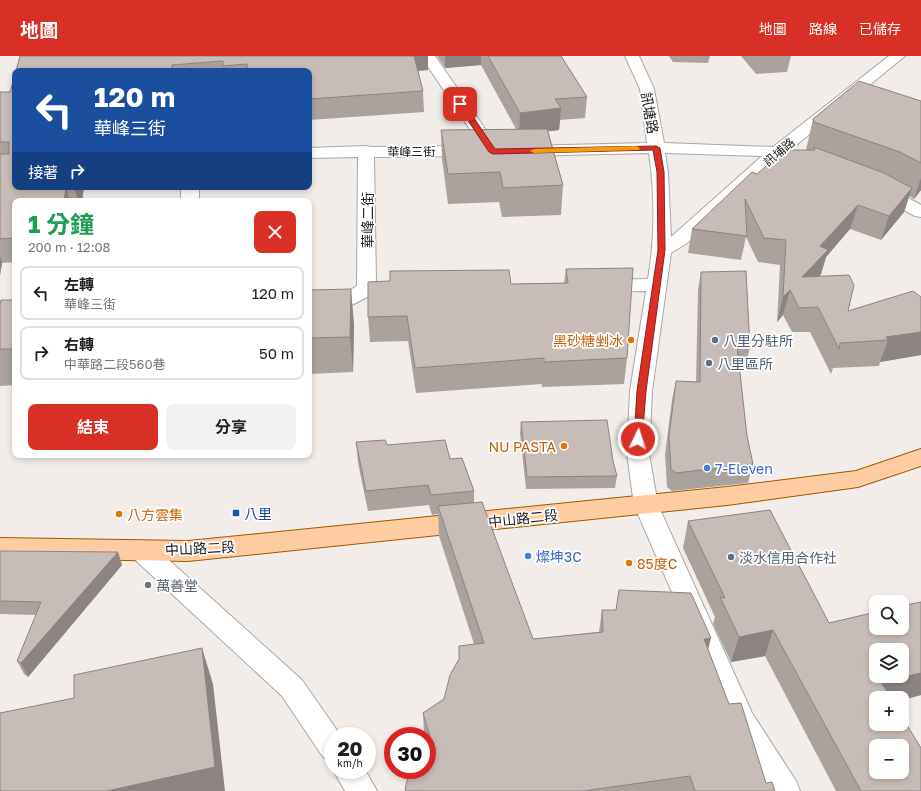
<!DOCTYPE html>
<html lang="zh-TW">
<head>
<meta charset="utf-8">
<style>
	:root { --surface:#fff; --page:#f2f2f2; --text:#202124; --muted:#757577; --line:#e0e0e0; --accent:#d93025 }
	body { margin:0; font-family:"Golos Text","Noto Sans TC",sans-serif; background:var(--page); color:var(--text); height:100vh; display:flex; flex-direction:column; font-size:15px; white-space:nowrap }
	* { box-sizing:border-box; margin:0 }
	p { font-size:13px; color:var(--muted) }
	.icon { flex:none; width:22px; height:22px; fill:none; stroke:currentColor; stroke-width:2; stroke-linecap:round; stroke-linejoin:round }
	.map { position:relative; flex:1; overflow:hidden }
	.side { position:absolute; left:12px; top:142px; width:300px; height:260px; display:flex; flex-direction:column; background:var(--surface); border-radius:8px; box-shadow:0 2px 6px #0003 }
	.side>* { flex:none }
	.guide { position:absolute; left:12px; top:12px; width:300px; height:122px; border-radius:8px; box-shadow:0 2px 6px #0003; background:#1a4fa0; color:#fff; overflow:hidden }
	.fabs { position:absolute; left:869px; top:539px; display:grid; gap:8px }
	.fabs a { display:grid; place-items:center; width:40px; height:40px; border-radius:8px; background:var(--surface); box-shadow:0 2px 6px #0003; font-size:20px }
	.speed { position:absolute; left:324px; top:671px; display:flex; gap:8px; font-size:20px; font-weight:700; text-align:center }
	.speed>* { display:grid; place-content:center; width:52px; height:52px; border-radius:50%; background:var(--surface); box-shadow:0 2px 6px #0003; line-height:1 }
	.speed small { font-size:10px; font-weight:400 }
	.speed .limit { border:6px solid #d22; background:#fff; color:#111 }
	.pin { position:absolute; display:grid; place-items:center; width:34px; height:34px; color:#fff; margin:-17px; border-radius:8px; box-shadow:0 2px 6px #0006 }
	.me { position:absolute; width:44px; margin:-22px; rotate:4deg; stroke-linejoin:round; filter:drop-shadow(0 0 3px #0008) }
	.turn { display:flex; align-items:center; gap:14px; height:84px; padding:0 16px; font-size:18px }
	.turn .icon { width:52px; height:52px; stroke-width:2.5 }
	.turn b { display:block; font-size:28px; line-height:34px }
	.then { display:flex; align-items:center; height:38px; padding:0 16px; background:#0003; gap:8px; font-size:15px }
	.round { display:grid; place-items:center; flex:none; width:42px; height:42px; border-radius:8px; background:var(--page) }
	.headline { display:flex; align-items:center; justify-content:space-between; height:68px; padding:0 16px }
	h1 { font-size:24px; font-weight:700; line-height:30px; color:#1e9e55 }
	.primary-button { display:flex; gap:8px; margin-top:auto; padding:8px 16px }
	.primary-button a { flex:1; height:46px; border-radius:8px; background:var(--accent); color:#fff; font-size:16px; font-weight:700; line-height:46px; text-align:center }
	.primary-button a+a { background:var(--page); color:var(--text) }
	ul { padding:0; list-style:none }
	li { display:flex; align-items:center; gap:12px; height:54px; margin:0 8px 6px; padding:0 8px; border:2px solid var(--line); border-radius:8px }
	li div { flex:1 }
	li b { display:block; font-size:15px }
	li em { font-style:normal }
	header { display:flex; align-items:center; gap:24px; box-sizing:border-box; height:56px; padding:0 20px; background:var(--accent); color:#fff }
	header strong { font-size:19px }
	nav { display:flex; gap:22px; margin-inline-start:auto; font-size:14px }
	.map>svg:first-child { display:block }
	.lines { fill:none; stroke-linecap:round; stroke-linejoin:round }
	.minor-casing { stroke:#a8a8a8; stroke-width:2 }
	.major-casing { stroke:#9f5800; stroke-width:2 }
	.minor { fill:#fff; fill-rule:evenodd }
	.major { fill:#ffcba0; fill-rule:evenodd }
	.wall { fill:#aba29d }
	.shaded-wall { fill:#8b8480 }
	.building { fill:#c7bcb7; stroke:#8b8480; fill-rule:evenodd }
	.route { fill:#d93025; stroke:#8d1f18 }
	.slow { fill:#f59e0b }
	.food-dot { fill:#e8710a; stroke:#fff; stroke-width:1.5 }
	.service-dot { fill:#5c6f8a; stroke:#fff; stroke-width:1.5 }
	.shop-dot { fill:#3f7fe0; stroke:#fff; stroke-width:1.5 }
	.transit-dot { fill:#1a4fb4; stroke:#fff; stroke-width:1.5 }
	.worship-dot { fill:#6b7280; stroke:#fff; stroke-width:1.5 }
	.labels { text-anchor:middle; dominant-baseline:central; stroke-width:3.5; stroke-linejoin:round; paint-order:stroke }
	.far-street-label { font-size:12px; fill:#212121; stroke:#fff }
	.street-label { font-size:14px; fill:#212121; stroke:#fff }
	.food-label { font-size:14px; fill:#c56008; stroke:#fff; text-anchor:end }
	.service-label { font-size:14px; fill:#4e5e75; stroke:#fff; text-anchor:start }
	.shop-label { font-size:14px; fill:#366cbe; stroke:#fff; text-anchor:start }
	.transit-label { font-size:14px; fill:#164399; stroke:#fff; text-anchor:start }
	.worship-label { font-size:14px; fill:#5b616d; stroke:#fff; text-anchor:start }
</style>
</head>
<body>
<header>
<strong>地圖</strong>
<nav><a>地圖</a><a>路線</a><a>已儲存</a></nav>
</header>
<div class="map">
<svg width="921" height="735" viewBox="0 0 921 735">
	<rect width="100%" height="100%" fill="#f2ede8"/>
	<g class="lines">
		<g class="minor-casing">
			<g id="minor">
				<path d="M421,0H435L501,96L499,99L493,101L487,99Z"/>
				<path d="M625,0H639L654,33L664,87L773,91L889,0H905L789,95L814,104L816,108L814,112C802,114 790,107 779,103L687,187L671,197L652,335L649,398L658,449L752,657L796,725L800,735H769L732,674L634,449L627,398L630,335L646,235L601,236L594,234L591,230L594,226L601,224L648,223C655,182 655,138 649,97L524,100L518,98L516,95L518,92L524,90L647,87L640,33ZM665,97L762,100L671,181L668,116Z"/>
				<path d="M366,90L371,91L472,90L478,92L480,95L478,98L472,100L374,101L376,227L397,226L404,228L407,232L404,236L371,239L350,250L309,256V244L338,241L357,230L358,101L309,102V92Z"/>
				<path d="M880,129L886,130L921,149V161L915,160L874,138L871,134L874,130Z"/>
				<rect x="181" y="131" width="18" height="14"/>
				<path d="M141,484L150,487L302,624L341,680H333V705L323,701L282,640L132,501L129,494L132,487Z"/>
				<path d="M333,714H365L377,735H345Z"/>
			</g>
		</g>
		<g class="major-casing">
			<path id="major" d="M921,393V410L858,431L727,449L188,505L0,502V482L188,485L727,431L856,415Z"/>
		</g>
		<use href="#minor" class="minor"/>
		<use href="#major" class="major"/>
	</g>
	<g class="wall">
		<path d="M20,0H428V14L418,15L423,35L424,56L309,64V15H16Z"/>
		<path d="M437,0H561L587,41L585,62L560,64L559,74L548,75L563,129L561,159L502,161L499,146L448,148L442,103L441,74L516,73L481,9L445,12Z"/>
		<path d="M669,0H710L708,7L673,6Z"/>
		<path d="M741,0H791L787,16L756,18Z"/>
		<path d="M10,36L15,131H84L82,145H15V206L2,207L0,219V38Z"/>
		<path d="M921,45V134L914,143L909,140L904,156L881,184L850,173L826,201L821,218L819,220L848,255L921,241V299L880,306L879,310L833,312L831,318L810,276H792L783,259L777,266L780,209L758,206L746,181L741,204L688,197L692,173L757,118L806,94L813,63Z"/>
		<path d="M204,131H239L204,132Z"/>
		<path d="M566,213L627,302L624,328L542,331V328L416,337L408,285L370,286L368,261L511,228L564,227Z"/>
		<path d="M701,216L750,292L745,310L739,309L747,380L753,408L748,427L672,435L667,431L665,398L672,344L676,325L696,326L698,234Z"/>
		<path d="M309,234L354,268L353,316L309,318Z"/>
		<path d="M15,244V329L0,330V248Z"/>
		<path d="M521,366L613,405L617,420L615,432L526,433L520,377Z"/>
		<path d="M356,386L387,389L450,403L474,435V447L533,583L599,576L602,554L711,582L708,593L729,648L766,727L775,735H405V734L427,714V680H424L423,657L444,643L474,588L439,480L438,458L432,459L429,449L368,455L358,407Z"/>
		<path d="M688,465L829,567L921,546V639L902,644V642H876L921,735H836L765,600L731,606L713,568L715,561L683,492Z"/>
		<path d="M0,495L122,509L28,621L24,618L17,605L36,559L0,558Z"/>
	</g>
	<g class="shaded-wall">
		<path d="M413,0H428V14L413,15Z"/>
		<path d="M445,0H481V9L445,12Z"/>
		<path d="M561,52L559,74L519,79L520,57Z"/>
		<path d="M921,122V134L914,143Z"/>
		<path d="M66,131L70,145H64Z"/>
		<path d="M74,131H84L82,145H78Z"/>
		<path d="M912,132L904,156L881,184L889,160Z"/>
		<path d="M858,149L850,173L826,201L821,218L796,246L802,221L820,190Z"/>
		<path d="M0,200L2,207L0,219Z"/>
		<path d="M351,233L354,268L353,316L350,281Z"/>
		<path d="M790,234L783,259L777,266L783,241Z"/>
		<path d="M921,276V299L880,306L888,284L886,281Z"/>
		<path d="M118,496L122,509L28,621L21,607Z"/>
		<path d="M773,574L765,600L731,606L739,581Z"/>
		<path d="M711,582L703,612L704,583Z"/>
		<path d="M202,592L213,628L225,735H107Z"/>
		<path d="M921,617V639L902,644V642H876L881,626Z"/>
	</g>
	<g class="building">
		<path d="M20,0H414L423,35L309,43V15H248L247,8L223,10V5L172,9V15H16Z"/>
		<path d="M488,0H561L587,41L555,43L561,52L520,57Z"/>
		<path d="M15,18V131H66L64,145H15V182L0,183V98H9V86H0V36H10Z"/>
		<path d="M859,25L921,45V107L900,96L814,66L813,63Z"/>
		<path d="M547,73L563,129L503,132L500,116L448,118L441,74Z"/>
		<path d="M814,91L884,117L912,132L889,160L858,149L820,190L828,194L802,221L849,219L854,229L848,255L913,235L921,241V276L886,281L888,284L840,287L839,293L818,251L799,252L790,234L783,241L786,184L764,182L745,143L747,180L692,173L752,116L757,118L785,94H815Z"/>
		<path d="M633,212L627,302L544,306V302L415,312L407,260L368,261V226L390,225V215L509,214L511,228L568,227L566,213Z"/>
		<path d="M746,215L750,292L737,290L747,380L753,408L676,417L671,413L669,380L676,325L700,326L701,216Z"/>
		<path d="M351,233L350,281L309,282V234Z"/>
		<path d="M1,244H15V293H0V248Z"/>
		<path d="M607,364L613,405L617,420L527,421L521,366Z"/>
		<path d="M385,384L387,389L445,384L450,403L462,402L474,435L431,439L428,429L366,435L356,386Z"/>
		<path d="M482,446L533,583L603,576L602,554H616L619,534L691,537L711,582L704,583L729,648L741,647L766,727L772,726L775,735H695L690,720L583,735H406L405,734L409,716L411,714H427V696L432,687L423,657L444,643L450,619L459,603V590L484,587L438,450Z"/>
		<path d="M770,454L829,567L876,556V572H902V550L921,546V617L881,626L891,642H876V668H902V661L921,692V735H861L773,574L739,581L720,541L725,542L688,465ZM876,594H902V620H876ZM876,690H902V716H876Z"/>
		<path d="M0,495L118,496L21,607L17,605L41,546L0,545Z"/>
		<path d="M202,592L215,711L107,735H0V657L74,642V619Z"/>
	</g>
	<path class="route" d="M458,46H463L495,93L656,90L660,92L664,116L665,194L646,335L642,385L638,386L634,383L637,335L658,194L657,116L653,94L493,98L489,96L457,48Z"/>
	<path class="slow" d="M636,90L640,92L639,94L534,97L530,95L534,93Z"/>
	<g class="food-dot">
		<circle cx="631" cy="284" r="4"/>
		<circle cx="564" cy="390" r="4"/>
		<circle cx="119" cy="458" r="4"/>
		<circle cx="629" cy="507" r="4"/>
	</g>
	<g class="service-dot">
		<circle cx="715" cy="284" r="4"/>
		<circle cx="709" cy="307" r="4"/>
		<circle cx="731" cy="501" r="4"/>
	</g>
	<g class="shop-dot">
		<circle cx="707" cy="412" r="4"/>
		<circle cx="528" cy="500" r="4"/>
	</g>
	<rect class="transit-dot" x="232" y="453" width="8" height="8" rx="2"/>
	<circle class="worship-dot" cx="148" cy="529" r="4"/>
	<g class="labels">
		<g class="far-street-label">
			<text x="411" y="95">華峰三街</text>
			<text transform="translate(779 96) rotate(-40)">訊埔路</text>
		</g>
		<g class="street-label">
			<text transform="translate(650 57) rotate(80)">訊塘路</text>
			<text transform="translate(367 164) rotate(-90)">華峰二街</text>
			<text transform="translate(523 462) rotate(-6)">中山路二段</text>
			<text transform="translate(200 492) rotate(-3)">中山路二段</text>
		</g>
		<g class="food-label">
			<text x="623" y="284">黑砂糖剉冰</text>
			<text x="556" y="390">NU PASTA</text>
			<text x="127" y="458" text-anchor="start">八方雲集</text>
			<text x="637" y="507" text-anchor="start">85度C</text>
		</g>
		<g class="service-label">
			<text x="723" y="284">八里分駐所</text>
			<text x="717" y="307">八里區所</text>
			<text x="739" y="501">淡水信用合作社</text>
		</g>
		<g class="shop-label">
			<text x="715" y="412">7-Eleven</text>
			<text x="536" y="500">燦坤3C</text>
		</g>
		<g class="transit-label">
			<text x="244" y="457">八里</text>
		</g>
		<g class="worship-label">
			<text x="156" y="529">萬善堂</text>
		</g>
	</g>
</svg>
<div class="fabs">
<a><svg class="icon" aria-label="search" viewBox="0 0 24 24"><circle cx="10" cy="10" r="6"/><path d="M15 15l6 6"/></svg></a>
<a><svg class="icon" aria-label="layers" viewBox="0 0 24 24"><path d="M12 4l9 5-9 5-9-5zM3 14l9 5 9-5"/></svg></a>
<a>+</a>
<a>−</a>
</div>
<div class="speed"><div>20<small>km/h</small></div><div class="limit">30</div></div>
<div class="pin" style="left:460px;top:48px;background:#d93025"><svg class="icon" aria-label="arrive" viewBox="0 0 24 24"><path d="M6 21V4h12l-3 4 3 4H6"/></svg></div>
<svg class="me" style="left:638px;top:383px" viewBox="-20 -20 40 40"><circle r="17" fill="#d93025" stroke="#fff" stroke-width="3"/><path d="M0-11L8 9 0 5-8 9z" fill="#fff"/></svg>
<div class="guide">
<div class="turn"><svg class="icon" aria-label="left" viewBox="0 0 24 24"><path d="M17 20v-9H6M10 6l-5 5 5 5"/></svg><div><b>120 m</b>華峰三街</div></div>
<div class="then">接著<svg class="icon" aria-label="right" viewBox="0 0 24 24"><path d="M7 20v-9h11M14 6l5 5-5 5"/></svg></div>
</div>
<section class="side">
<div class="headline"><div><h1>1 分鐘</h1><p>200 m · 12:08</p></div><a class="round" style="background:#d93025;color:#fff"><svg class="icon" aria-label="close" viewBox="0 0 24 24"><path d="M6 6l12 12M18 6L6 18"/></svg></a></div>
<ul>
<li><svg class="icon" aria-label="left" viewBox="0 0 24 24"><path d="M17 20v-9H6M10 6l-5 5 5 5"/></svg><div><b>左轉</b><p>華峰三街</p></div><em>120 m</em></li>
<li><svg class="icon" aria-label="right" viewBox="0 0 24 24"><path d="M7 20v-9h11M14 6l5 5-5 5"/></svg><div><b>右轉</b><p>中華路二段560巷</p></div><em>50 m</em></li>
</ul>
<div class="primary-button"><a>結束</a><a>分享</a></div>
</section>
</div>
</body>
</html>
